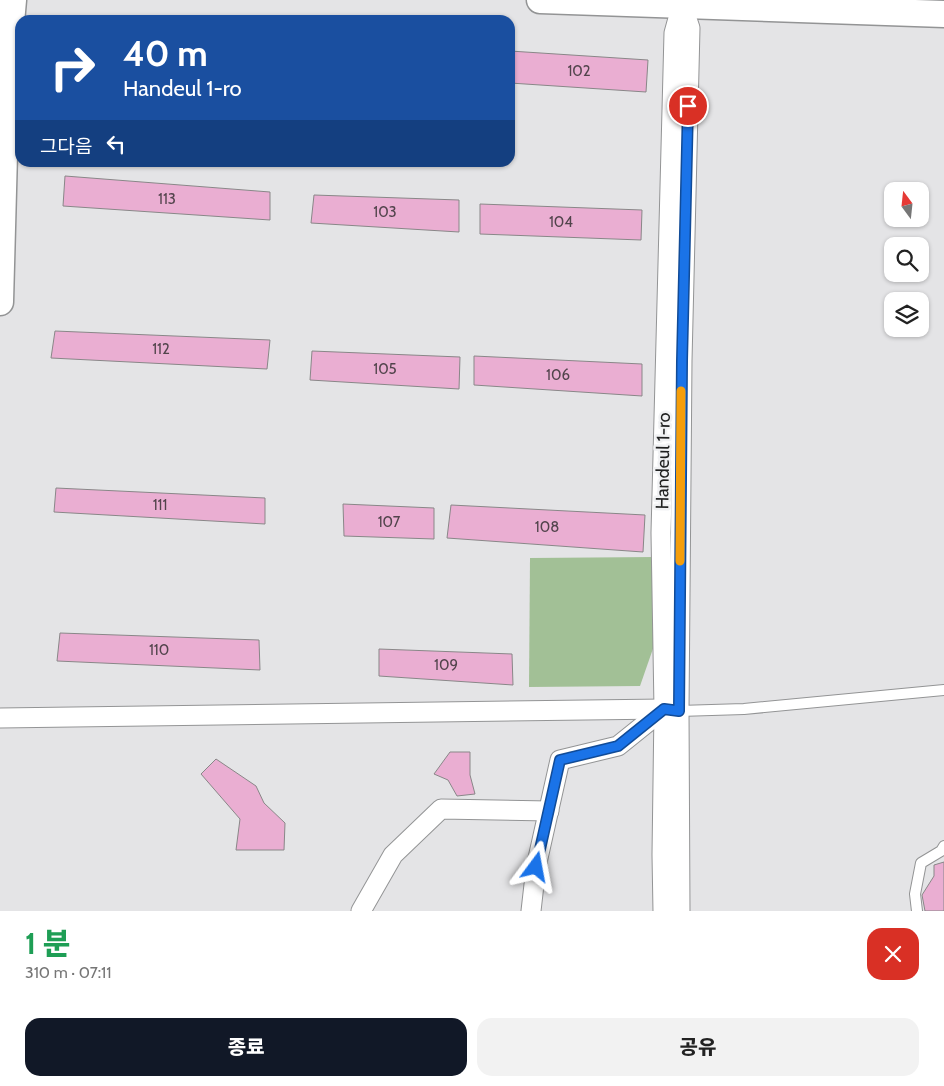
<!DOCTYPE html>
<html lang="ko">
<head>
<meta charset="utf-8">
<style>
	:root { --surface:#fff; --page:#f2f2f2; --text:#222; --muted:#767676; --accent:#111827 }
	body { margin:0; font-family:Cabin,"Noto Sans KR",sans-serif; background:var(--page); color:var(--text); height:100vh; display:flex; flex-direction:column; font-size:19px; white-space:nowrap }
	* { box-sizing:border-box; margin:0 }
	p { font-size:16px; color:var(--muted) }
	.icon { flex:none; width:28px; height:28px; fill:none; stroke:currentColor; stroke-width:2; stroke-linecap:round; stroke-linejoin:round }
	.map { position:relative; height:911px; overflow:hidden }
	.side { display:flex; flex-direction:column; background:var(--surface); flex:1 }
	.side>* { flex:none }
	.banner { position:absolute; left:15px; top:15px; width:500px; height:152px; border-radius:15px; box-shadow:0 1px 4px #0004; background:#1a4fa0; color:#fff; overflow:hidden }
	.needle { width:32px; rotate:345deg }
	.controls { position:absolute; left:884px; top:182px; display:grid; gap:10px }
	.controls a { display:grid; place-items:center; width:45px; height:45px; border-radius:10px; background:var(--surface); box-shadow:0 1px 4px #0004; font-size:25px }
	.pin { position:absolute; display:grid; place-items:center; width:42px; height:42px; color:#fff; margin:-21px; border:2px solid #fff; border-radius:50%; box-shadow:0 1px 5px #0007 }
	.me { position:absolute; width:55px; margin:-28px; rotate:13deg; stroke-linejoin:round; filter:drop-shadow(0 0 4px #0008) }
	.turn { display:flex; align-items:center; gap:18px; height:105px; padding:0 25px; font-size:22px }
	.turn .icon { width:65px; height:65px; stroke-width:2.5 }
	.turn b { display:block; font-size:35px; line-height:42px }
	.then { display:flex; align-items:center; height:48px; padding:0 25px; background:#0003; gap:10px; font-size:19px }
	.round { display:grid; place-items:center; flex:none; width:52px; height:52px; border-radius:15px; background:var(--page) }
	.head { display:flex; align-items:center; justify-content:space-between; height:85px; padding:0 25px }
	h1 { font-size:30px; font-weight:800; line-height:38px; color:#1e9e55 }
	.button { display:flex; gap:10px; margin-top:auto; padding:10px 25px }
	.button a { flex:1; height:58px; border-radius:15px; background:var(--accent); color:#fff; font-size:20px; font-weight:800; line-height:58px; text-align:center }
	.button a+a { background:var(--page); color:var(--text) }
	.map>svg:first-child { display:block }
	.green { fill:#a2c096 }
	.building { fill:#eaaed2; stroke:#898788 }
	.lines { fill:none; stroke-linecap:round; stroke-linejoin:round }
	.lane-casing { stroke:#939495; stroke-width:12 }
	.street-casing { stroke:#939495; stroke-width:21 }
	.secondary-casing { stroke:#939495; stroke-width:29 }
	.lane { stroke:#fff; stroke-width:10 }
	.street { stroke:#fff; stroke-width:19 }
	.secondary { stroke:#fff; stroke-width:26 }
	.route-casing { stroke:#114b97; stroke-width:12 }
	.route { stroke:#1a73e8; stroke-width:9 }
	.slow { stroke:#f59e0b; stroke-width:9 }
	.labels { text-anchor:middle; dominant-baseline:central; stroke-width:5; stroke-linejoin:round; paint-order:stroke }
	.number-label { font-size:15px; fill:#52444c }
	.street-label { font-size:18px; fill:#1f2020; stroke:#f1f2f4 }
</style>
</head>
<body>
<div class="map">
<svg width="944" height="911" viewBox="0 0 944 911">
	<rect width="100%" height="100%" fill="#e4e4e6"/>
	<path class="green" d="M655,557L656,640L640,686L529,687L530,558Z"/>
	<g class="building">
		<path d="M510,51L648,60L646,92L510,83Z"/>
		<path d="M65,176L270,192V220L63,206Z"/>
		<path d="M314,195L459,200V232L311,223Z"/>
		<path d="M480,204L642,210L641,240L480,234Z"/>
		<path d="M55,331L270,340L267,369L51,358Z"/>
		<path d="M312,351L460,357L459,389L310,380Z"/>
		<path d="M474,356L642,364V396L474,385Z"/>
		<path d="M56,488L265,498V524L54,512Z"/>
		<path d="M343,504L434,508V539L344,536Z"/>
		<path d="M451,505L645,515L643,552L447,538Z"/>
		<path d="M60,633L259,640L260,670L57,661Z"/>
		<path d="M379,649L512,654L513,685L379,676Z"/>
		<path d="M450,752H470V775L475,794L457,796L448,780L434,774Z"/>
		<path d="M216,759L256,786L264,803L285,823L284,850H236L240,819L201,774Z"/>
		<path d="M944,862V911H925L922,895L934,876V865Z"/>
	</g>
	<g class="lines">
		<g class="lane-casing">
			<g id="lane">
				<path d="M679,711L744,709L944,690"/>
				<path d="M917,911L915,894L921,863L941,851L944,846"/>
			</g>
		</g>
		<g class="street-casing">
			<g id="street">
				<path d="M0,718L664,709L676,711"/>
				<path d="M361,911L393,855L441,809L549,811"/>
				<path d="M531,911L536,867L560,760L618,746L664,709"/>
				<path d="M663,911L662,855L664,709L661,533L674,33L682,4"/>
				<path d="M680,911L679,711L682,361L690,28L682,4"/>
			</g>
		</g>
		<g class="secondary-casing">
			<g id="secondary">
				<path d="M540,0L944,14"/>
				<path d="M0,302L6,79L13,0"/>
			</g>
		</g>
		<use href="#lane" class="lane"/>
		<use href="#street" class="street"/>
		<use href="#secondary" class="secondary"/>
	</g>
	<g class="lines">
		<g class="route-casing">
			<path id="route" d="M536,867L560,760L618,746L664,709L679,711L682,361L688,106"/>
		</g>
		<use href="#route" class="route"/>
		<path class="slow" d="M680,561L681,391"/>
	</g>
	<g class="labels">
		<g class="number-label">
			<text x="579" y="71">102</text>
			<text x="167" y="199">113</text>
			<text x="385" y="212">103</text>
			<text x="561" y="222">104</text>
			<text x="161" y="349">112</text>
			<text x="385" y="369">105</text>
			<text x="558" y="375">106</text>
			<text x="160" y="505">111</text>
			<text x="389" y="522">107</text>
			<text x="547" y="527">108</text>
			<text x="159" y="650">110</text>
			<text x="446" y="665">109</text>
		</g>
		<g class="street-label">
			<text transform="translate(663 461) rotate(-89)">Handeul 1-ro</text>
		</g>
	</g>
</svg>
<div class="controls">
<a><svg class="needle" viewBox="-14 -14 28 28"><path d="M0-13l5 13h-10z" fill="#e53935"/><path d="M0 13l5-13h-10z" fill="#767676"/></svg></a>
<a><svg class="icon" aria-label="search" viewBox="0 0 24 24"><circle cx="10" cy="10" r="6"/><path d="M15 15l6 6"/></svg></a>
<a><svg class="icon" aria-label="layers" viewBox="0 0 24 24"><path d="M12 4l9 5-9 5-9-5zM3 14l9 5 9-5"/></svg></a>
</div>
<div class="pin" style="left:688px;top:106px;background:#d93025"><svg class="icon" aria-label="arrive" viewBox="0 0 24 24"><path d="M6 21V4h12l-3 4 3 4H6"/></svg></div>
<svg class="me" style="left:536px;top:867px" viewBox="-20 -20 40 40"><path d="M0-17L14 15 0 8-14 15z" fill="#1a73e8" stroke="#fff" stroke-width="4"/></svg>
<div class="banner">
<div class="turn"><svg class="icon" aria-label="right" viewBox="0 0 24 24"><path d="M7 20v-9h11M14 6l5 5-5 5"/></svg><div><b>40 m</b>Handeul 1-ro</div></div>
<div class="then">그다음<svg class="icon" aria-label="left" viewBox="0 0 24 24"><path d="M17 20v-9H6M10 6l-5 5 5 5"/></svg></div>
</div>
</div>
<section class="side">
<div class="head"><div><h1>1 분</h1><p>310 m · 07:11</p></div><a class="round" style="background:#d93025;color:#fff"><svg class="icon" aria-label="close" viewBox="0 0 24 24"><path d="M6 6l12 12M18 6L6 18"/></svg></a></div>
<div class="button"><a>종료</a><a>공유</a></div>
</section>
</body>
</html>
